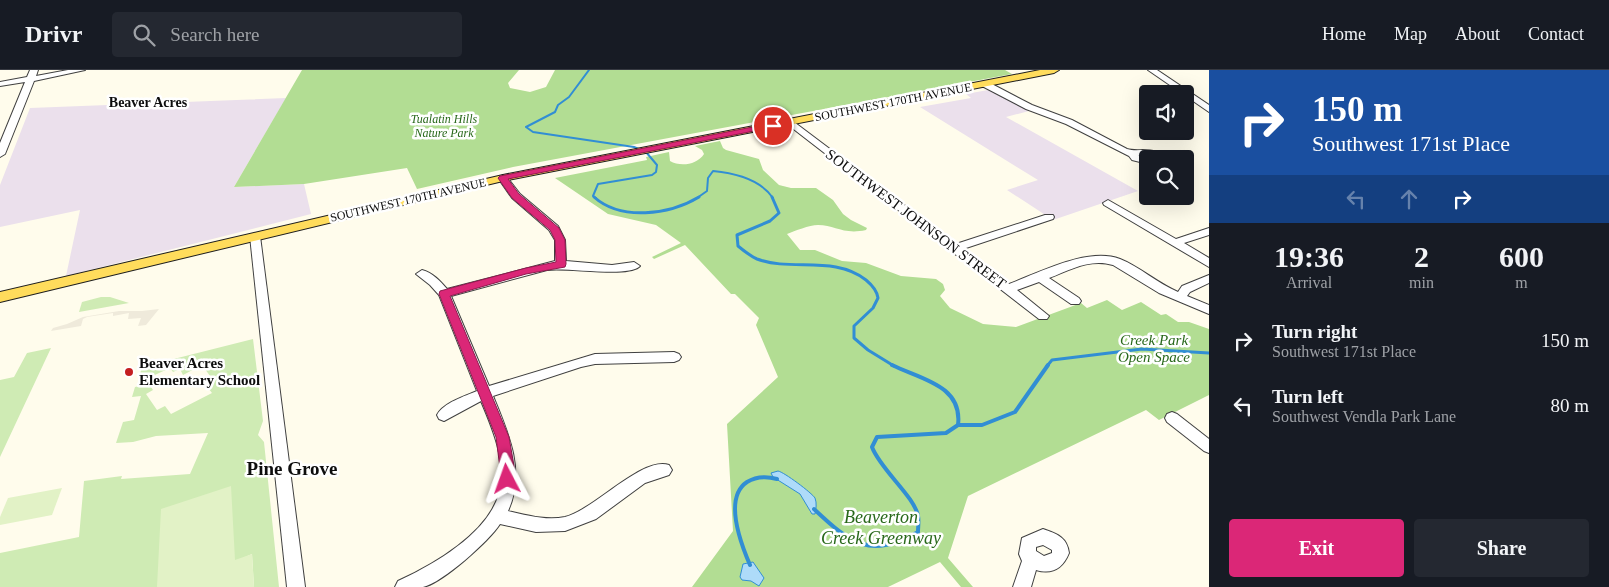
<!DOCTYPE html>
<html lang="en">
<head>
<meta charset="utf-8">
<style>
	:root { --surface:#171b24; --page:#242831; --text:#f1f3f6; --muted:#9ea1a6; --line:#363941; --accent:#db2777 }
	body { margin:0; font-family:Georgia,serif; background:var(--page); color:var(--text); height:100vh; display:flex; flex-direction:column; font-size:19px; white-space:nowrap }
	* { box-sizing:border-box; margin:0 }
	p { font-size:16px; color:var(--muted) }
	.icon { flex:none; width:28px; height:28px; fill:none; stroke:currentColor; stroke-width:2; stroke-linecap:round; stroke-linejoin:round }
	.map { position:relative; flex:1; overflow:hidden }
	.details { display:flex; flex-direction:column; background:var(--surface); width:400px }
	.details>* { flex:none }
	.hud { background:#1a4fa0; color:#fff; overflow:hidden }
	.tools { position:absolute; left:1139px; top:15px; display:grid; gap:10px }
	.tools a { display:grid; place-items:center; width:55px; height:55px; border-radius:5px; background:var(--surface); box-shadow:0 5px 20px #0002; font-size:25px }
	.pin { position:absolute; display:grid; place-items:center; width:42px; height:42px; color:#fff; margin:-21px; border:2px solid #fff; border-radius:50%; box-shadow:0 1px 5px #0007 }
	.me { position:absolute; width:55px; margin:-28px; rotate:356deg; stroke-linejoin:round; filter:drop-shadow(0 0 4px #0008) }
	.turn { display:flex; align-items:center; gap:18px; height:105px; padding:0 20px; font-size:22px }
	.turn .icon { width:65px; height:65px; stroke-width:2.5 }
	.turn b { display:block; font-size:35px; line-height:42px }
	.lanes { display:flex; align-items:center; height:48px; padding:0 20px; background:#0003; justify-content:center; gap:25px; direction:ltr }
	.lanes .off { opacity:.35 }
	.eta { display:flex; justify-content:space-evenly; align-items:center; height:85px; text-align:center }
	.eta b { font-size:30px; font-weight:600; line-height:35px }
	.action { display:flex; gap:10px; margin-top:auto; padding:10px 20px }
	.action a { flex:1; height:58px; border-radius:5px; background:var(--accent); color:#fff; font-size:20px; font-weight:600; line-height:58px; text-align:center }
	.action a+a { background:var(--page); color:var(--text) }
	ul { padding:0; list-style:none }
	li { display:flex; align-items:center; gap:15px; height:65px; padding:0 20px }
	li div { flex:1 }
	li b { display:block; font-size:19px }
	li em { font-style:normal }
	header { display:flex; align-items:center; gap:30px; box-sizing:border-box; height:70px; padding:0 25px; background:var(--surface); border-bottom:1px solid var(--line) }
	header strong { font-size:24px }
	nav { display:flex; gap:28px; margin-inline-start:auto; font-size:18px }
	.search { width:350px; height:45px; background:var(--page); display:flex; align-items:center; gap:12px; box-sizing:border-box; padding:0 18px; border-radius:5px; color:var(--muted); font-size:19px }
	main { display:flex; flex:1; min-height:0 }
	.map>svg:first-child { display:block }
	.industrial { fill:#ebe0ec }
	.green { fill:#cfebb4 }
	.forest { fill:#b2dd93 }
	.pitch { fill:#e2f2c6 }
	.plaza { fill:#efeadb }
	.water { fill:#aedbf9; stroke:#318ed4 }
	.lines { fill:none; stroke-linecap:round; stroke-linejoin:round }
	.stream-far2 { stroke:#318ed4; stroke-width:2 }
	.stream-far1 { stroke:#318ed4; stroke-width:3 }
	.stream { stroke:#318ed4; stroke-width:4 }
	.minor-casing { stroke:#404040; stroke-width:2 }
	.major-casing { stroke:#1e1e1e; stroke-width:2 }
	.minor { fill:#fff; fill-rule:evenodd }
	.major { fill:#ffdc5c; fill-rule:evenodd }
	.route { fill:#db2777; stroke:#8e194d }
	.poi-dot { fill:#c41e20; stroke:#fff; stroke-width:2 }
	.labels { text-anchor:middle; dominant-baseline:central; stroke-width:5; stroke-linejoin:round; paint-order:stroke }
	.far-street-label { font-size:12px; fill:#0d0d0d; stroke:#fff }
	.far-park-label { font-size:12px; font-style:italic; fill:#28681a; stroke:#fff }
	.far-neighbourhood-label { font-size:14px; font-weight:bold; fill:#0d0d0d; stroke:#fff }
	.street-label { font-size:15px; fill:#0d0d0d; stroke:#fff }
	.park-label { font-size:15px; font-style:italic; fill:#28681a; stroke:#fff }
	.poi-label { font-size:15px; font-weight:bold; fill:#0d0d0d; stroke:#fff; text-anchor:start }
	.near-park-label { font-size:18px; font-style:italic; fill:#28681a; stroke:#fff }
	.near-neighbourhood-label { font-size:19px; font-weight:bold; fill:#0d0d0d; stroke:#fff }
</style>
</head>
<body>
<header>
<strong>Drivr</strong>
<div class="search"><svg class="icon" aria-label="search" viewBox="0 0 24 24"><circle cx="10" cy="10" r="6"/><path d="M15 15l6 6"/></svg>Search here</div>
<nav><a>Home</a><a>Map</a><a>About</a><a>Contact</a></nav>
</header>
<main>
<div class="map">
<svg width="1209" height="517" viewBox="0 0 1209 517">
	<rect width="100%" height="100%" fill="#fffcec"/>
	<g class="industrial">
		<path d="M988,20L1029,41L1006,47L1138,121L1053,150L1007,120L1038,110L920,37L971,28L966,24Z"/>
		<path d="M286,28L234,117L304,114L311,144L66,206L80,140L0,157V115L30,38Z"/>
	</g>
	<g class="green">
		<path d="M101,227H110L129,233L79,242L82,232Z"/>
		<path d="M253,269L263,351L258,365L264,372L279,517H254L252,484L178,517H0V483L79,467L84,411L122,406L121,409L190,404L208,363L156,366L133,372L116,373L123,352L134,350L141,326L132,327L135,317L149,314L153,320L146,324L157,340L165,336L171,344L212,323L205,314L213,310L202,295L183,305L180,299L173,302L170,298L146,309L138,311L142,297Z"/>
		<path d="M51,278L0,387V310L14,307L27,283Z"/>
	</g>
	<g class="forest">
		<path d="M302,0H519L508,13L510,18L530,22L546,17L555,0H1005L1012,4L513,97L417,119L407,98L304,114L234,117Z"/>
		<path d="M720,71L723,78L726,80L759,89L763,100L779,115L791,118H816L833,130L843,144L851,150L867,158L866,160C843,165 835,155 818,155C809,155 795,161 787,164L800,180H815L842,191L866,193L901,206L936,209L943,214L945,220L940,226L950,238L983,254L1016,257L1081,233L1087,238L1107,230L1122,240L1141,232L1161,245L1166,244L1178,252H1189L1209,259V325L1159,350L1146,340L968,426L948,488L973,517H961L940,492L888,517H692L733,461L727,354L778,307L756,255L759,248L735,224H731L685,175L654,189L652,187L681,173L656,155L608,144L555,108L647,90L646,87L669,82L670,91C680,97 697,95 704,84L702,80L695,76Z"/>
	</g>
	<g class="pitch">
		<path d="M231,416L235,490L252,484L254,517H157L161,439Z"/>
		<path d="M62,418L52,445L0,455V447L8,428Z"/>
	</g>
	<path class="plaza" d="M159,239L146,255L138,256L141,248L128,249L129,243L113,246V243L87,247L83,249L81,256L51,261L53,258L67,254L83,247L119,241H142Z"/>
	<g class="water">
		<path d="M778,401C784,402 812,423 815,428C817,433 816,439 815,444H812L800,424L773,407L771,403Z"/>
		<path d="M753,492L764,508L759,516L751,511L742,510L740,507L743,494Z"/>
	</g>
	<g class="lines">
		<g class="stream-far2">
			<path d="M589,0L569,27L558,35L555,42L526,57L533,62L634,77L646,82L657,95L656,102L652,105L598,114L593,126L596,128"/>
			<path d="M697,128L707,121L708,108L713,101C734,103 760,109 773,128"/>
		</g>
		<g class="stream-far1">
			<path d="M594,127C621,151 669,145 699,127"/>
			<path d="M772,127L779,143L770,151L737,165L738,176C744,181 750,186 757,189C792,202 834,185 866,210C872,215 877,220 878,228L873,238L854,256V268L868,280L894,296"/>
			<path d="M1047,296L1052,290L1142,279L1209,283"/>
		</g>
		<g class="stream">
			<path d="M958,355H982L1015,342L1048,295"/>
			<path d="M814,439C850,473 871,490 918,462C918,457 919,451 918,446C915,427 880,399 872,377L877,367L946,363L958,355C963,315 920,309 892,295"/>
			<path d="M750,495C741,474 723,428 747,412C757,406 766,406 777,409"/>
		</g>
		<g class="minor-casing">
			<g id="minor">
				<path d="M30,0H38L36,6L68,0H85L34,11L5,84L0,87V73L25,12L0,16V12L27,7Z"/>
				<path d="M1148,0H1157L1209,35V42Z"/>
				<path d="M982,12H988L1032,35L1072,50L1127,79C1136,82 1146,78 1156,82L1161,89H1151L1149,86L1138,85L1150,89H1148V94L1132,90L1129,86L1066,54L1026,39L982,16Z"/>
				<path d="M790,49L956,174L1045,145H1053L1054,147L1053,149L963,179L1009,214C1041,202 1088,177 1120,189C1140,197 1157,213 1178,222L1182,216L1209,205V213L1190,222L1187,226L1209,235V244L1159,223L1113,195C1090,188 1070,200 1049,208L1079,228L1081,231L1079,234H1071L1039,212L1017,220L1049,246L1047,249H1039L787,54V50Z"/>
				<path d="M503,105L506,106L520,124L558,156L565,170L566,191L612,195L634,192L640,196C629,208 567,197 547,200L451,226L489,316L595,284L674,282L679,284L681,287L679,290L674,292L595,294L581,297L493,326C508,362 526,402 508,441C526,445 546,451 565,447C594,440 642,386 669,395L672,400L669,405L645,413L596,449L565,461L536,462L500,454C489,471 442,513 423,517C414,517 404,517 395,517L398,511C433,495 489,463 499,423C507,392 493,359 481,331L444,351L439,349L437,345C443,333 465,326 477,321L439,225L430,215L416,204L422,200C433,203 440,211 447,219L555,191V170L549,160L512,128L498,108Z"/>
				<path d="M1108,130L1176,169L1209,158V165L1184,173L1209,188V197L1104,135L1103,133Z"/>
				<path d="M255,163L260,166L305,517H287L250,166Z"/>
				<path d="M1172,342L1177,344L1209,369V383L1204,381L1167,352L1165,348L1167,344Z"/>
				<path d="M1043,459C1057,464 1067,467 1069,483C1063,498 1053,505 1036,500L1031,517H1013L1022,491L1019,484L1022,468ZM1043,475L1052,480V483L1044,486L1036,481V477Z"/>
			</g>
		</g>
		<g class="major-casing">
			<path id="major" d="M1040,0H1059L1054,3L503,111L0,232V222L503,105Z"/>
		</g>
		<use href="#minor" class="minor"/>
		<use href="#major" class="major"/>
	</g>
	<path class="route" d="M773,53L775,54V57L508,109L519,124L559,158L565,170L566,194L565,197L526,204L450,226L509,367L514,396V409L512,414L507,415L502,414L496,367L439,224L440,221L526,198L556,192L555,170L550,160L512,128L498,108L500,106Z"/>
	<circle class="poi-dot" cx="129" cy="302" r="5"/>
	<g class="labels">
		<g class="far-street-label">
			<text transform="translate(893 32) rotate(-11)">SOUTHWEST 170TH AVENUE</text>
			<text transform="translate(408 130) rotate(-13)">SOUTHWEST 170TH AVENUE</text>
		</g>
		<g class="far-park-label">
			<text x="444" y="49">Tualatin Hills<tspan x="444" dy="14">Nature Park</tspan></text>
		</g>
		<g class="far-neighbourhood-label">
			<text x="148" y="32">Beaver Acres</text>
		</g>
		<g class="street-label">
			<text transform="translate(916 149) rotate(37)">SOUTHWEST JOHNSON STREET</text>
		</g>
		<g class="park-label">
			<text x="1154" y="270">Creek Park<tspan x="1154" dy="17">Open Space</tspan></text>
		</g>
		<g class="poi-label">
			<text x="139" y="293">Beaver Acres<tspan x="139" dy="17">Elementary School</tspan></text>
		</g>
		<g class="near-park-label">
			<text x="881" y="447">Beaverton<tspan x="881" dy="21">Creek Greenway</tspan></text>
		</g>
		<g class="near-neighbourhood-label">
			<text x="292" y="398">Pine Grove</text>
		</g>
	</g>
</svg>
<div class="tools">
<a><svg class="icon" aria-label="sound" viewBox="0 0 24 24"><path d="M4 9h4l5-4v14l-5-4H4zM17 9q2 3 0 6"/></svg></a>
<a><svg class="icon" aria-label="search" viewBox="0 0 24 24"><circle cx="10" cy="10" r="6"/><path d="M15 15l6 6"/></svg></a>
</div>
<div class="pin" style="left:773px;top:56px;background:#d93025"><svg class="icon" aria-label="arrive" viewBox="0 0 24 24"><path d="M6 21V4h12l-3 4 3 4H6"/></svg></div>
<svg class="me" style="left:507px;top:409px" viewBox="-20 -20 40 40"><path d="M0-17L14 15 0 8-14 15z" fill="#db2777" stroke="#fff" stroke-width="4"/></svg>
</div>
<section class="details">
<div class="hud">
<div class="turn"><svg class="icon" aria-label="right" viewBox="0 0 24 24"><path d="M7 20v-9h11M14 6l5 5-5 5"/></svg><div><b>150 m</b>Southwest 171st Place</div></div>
<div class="lanes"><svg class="icon off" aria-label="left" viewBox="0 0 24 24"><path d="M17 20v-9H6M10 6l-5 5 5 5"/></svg><svg class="icon off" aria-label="ahead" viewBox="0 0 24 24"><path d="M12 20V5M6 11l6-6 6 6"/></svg><svg class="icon" aria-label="right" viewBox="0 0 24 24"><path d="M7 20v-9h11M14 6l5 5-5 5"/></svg></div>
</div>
<div class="eta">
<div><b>19:36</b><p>Arrival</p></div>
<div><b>2</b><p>min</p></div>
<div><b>600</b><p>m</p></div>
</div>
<ul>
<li><svg class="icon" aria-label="right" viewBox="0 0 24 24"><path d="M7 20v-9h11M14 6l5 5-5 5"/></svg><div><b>Turn right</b><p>Southwest 171st Place</p></div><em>150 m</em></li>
<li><svg class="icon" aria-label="left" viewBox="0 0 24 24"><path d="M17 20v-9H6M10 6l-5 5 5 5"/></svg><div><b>Turn left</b><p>Southwest Vendla Park Lane</p></div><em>80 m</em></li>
</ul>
<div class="action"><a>Exit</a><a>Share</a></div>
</section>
</main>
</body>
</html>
